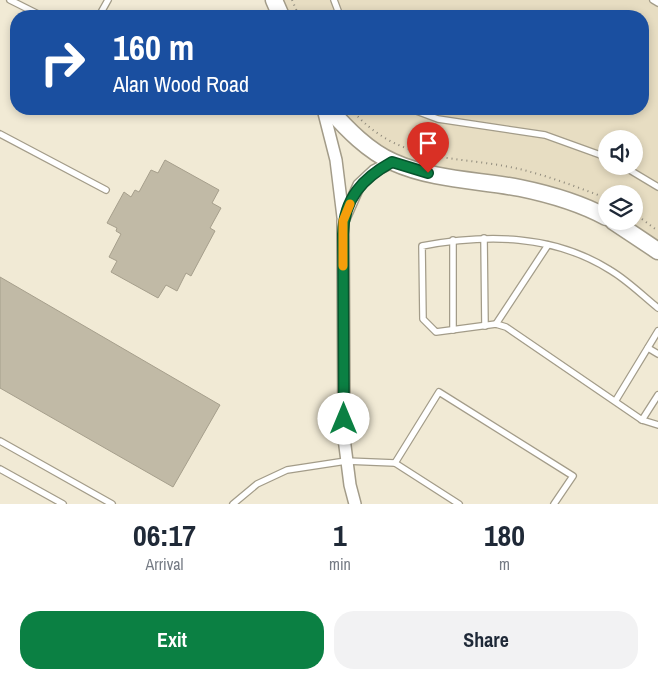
<!DOCTYPE html>
<html lang="en">
<head>
<meta charset="utf-8">
<style>
	:root { --surface:#fff; --page:#f2f2f3; --text:#1f2937; --muted:#747a83; --accent:#0b8043 }
	body { margin:0; font-family:"Archivo Narrow",sans-serif; background:var(--page); color:var(--text); height:100vh; display:flex; flex-direction:column; font-size:19px; white-space:nowrap }
	* { box-sizing:border-box; margin:0 }
	p { font-size:16px; color:var(--muted) }
	.icon { flex:none; width:28px; height:28px; fill:none; stroke:currentColor; stroke-width:2; stroke-linecap:round; stroke-linejoin:round }
	.map { position:relative; height:504px; overflow:hidden }
	.panel { display:flex; flex-direction:column; background:var(--surface); flex:1 }
	.panel>* { flex:none }
	.banner { position:absolute; left:10px; top:10px; width:639px; height:105px; border-radius:20px; box-shadow:0 2px 8px #0003; background:#1a4fa0; color:#fff; overflow:hidden }
	.controls { position:absolute; left:598px; top:130px; display:grid; gap:10px }
	.controls a { display:grid; place-items:center; width:45px; height:45px; border-radius:50%; background:var(--surface); box-shadow:0 2px 8px #0003; font-size:25px }
	.pin { position:absolute; display:grid; place-items:center; width:42px; height:42px; color:#fff; margin:-51px -21px; border-radius:50% 50% 50% 0; rotate:-45deg; box-shadow:0 0 5px #0007 }
	.pin .icon { rotate:45deg }
	.me { position:absolute; width:55px; margin:-28px; rotate:0deg; stroke-linejoin:round; filter:drop-shadow(0 0 4px #0008) }
	.turn { display:flex; align-items:center; gap:18px; height:105px; padding:0 20px; font-size:22px }
	.turn .icon { width:65px; height:65px; stroke-width:2.5 }
	.turn b { display:block; font-size:35px; line-height:42px }
	.eta { display:flex; justify-content:space-evenly; align-items:center; height:85px; text-align:center }
	.eta b { font-size:30px; font-weight:800; line-height:35px }
	.primary-button { display:flex; gap:10px; margin-top:auto; padding:10px 20px }
	.primary-button a { flex:1; height:58px; border-radius:20px; background:var(--accent); color:#fff; font-size:20px; font-weight:800; line-height:58px; text-align:center }
	.primary-button a+a { background:var(--page); color:var(--text) }
	.map>svg:first-child { display:block }
	.built { fill:#e7ddc2; fill-rule:evenodd }
	.building { fill:#c1baa6; stroke:#a69f8c }
	.lines { fill:none; stroke-linecap:round; stroke-linejoin:round }
	.lane-casing { stroke:#a39c89; stroke-width:8 }
	.street-casing { stroke:#a39c89; stroke-width:14 }
	.secondary-casing { stroke:#a39c89; stroke-width:19 }
	.path { stroke:#8e897b; stroke-width:2; stroke-dasharray:1 4; stroke-linecap:butt }
	.lane { stroke:#fff; stroke-width:5.5 }
	.street { stroke:#fff; stroke-width:11 }
	.secondary { stroke:#fff; stroke-width:16 }
	.route-casing { stroke:#07532c; stroke-width:12 }
	.route { stroke:#0b8043; stroke-width:9 }
	.slow { stroke:#f59e0b; stroke-width:9 }
</style>
</head>
<body>
<div class="map">
<svg width="658" height="504" viewBox="0 0 658 504">
	<rect width="100%" height="100%" fill="#f1ead5"/>
	<path class="built" d="M274,0H658V251L613,221H634V194H606V217L590,209L413,169L329,109H642V16H281ZM606,139H634V166H606Z"/>
	<g class="building">
		<path d="M165,160L219,190L212,203L221,208L210,228L215,231L191,276L186,273L177,291L166,285L158,298L111,272L117,261L109,257L121,234L116,231L117,228L107,223L124,192L131,197L135,190L139,192L151,170L158,173Z"/>
		<path d="M0,277L220,405L173,487L0,388Z"/>
	</g>
	<g class="lines">
		<g class="lane-casing">
			<g id="lane">
				<path d="M10,0L42,16"/>
				<path d="M334,0L340,16"/>
				<path d="M653,0L658,3"/>
				<path d="M99,16L108,0"/>
				<path d="M411,109L438,119L545,135L606,157"/>
				<path d="M0,134L106,190"/>
				<path d="M623,166L658,187"/>
				<path d="M484,238L485,326"/>
				<path d="M453,240V330"/>
				<path d="M658,308C642,295 627,280 610,270C553,234 486,234 422,246L423,319L436,332L496,324L506,327L642,420L658,395"/>
				<path d="M496,324L548,245"/>
				<path d="M648,348L658,354"/>
				<path d="M616,400L658,331"/>
				<path d="M642,420L658,425"/>
				<path d="M0,441L112,504"/>
				<path d="M395,463L439,392L573,476L554,504"/>
				<path d="M0,469L63,504"/>
				<path d="M233,504L257,484L287,470L346,461L395,463L459,504"/>
			</g>
		</g>
		<g class="street-casing">
			<g id="street">
				<path d="M323,109L336,160L343,217"/>
				<path d="M355,504L350,485L344,438L343,221L359,185L374,171L392,162"/>
			</g>
		</g>
		<g class="secondary-casing">
			<g id="secondary">
				<path d="M274,0L281,16"/>
				<path d="M329,109C347,129 368,151 393,162C433,180 478,180 520,188C549,194 580,203 606,217"/>
				<path d="M613,221L658,251"/>
			</g>
		</g>
		<g class="path">
			<path d="M292,0L299,16"/>
			<path d="M351,109C398,164 453,155 515,168C546,175 577,187 606,198"/>
			<path d="M634,213L658,231"/>
		</g>
		<use href="#lane" class="lane"/>
		<use href="#street" class="street"/>
		<use href="#secondary" class="secondary"/>
	</g>
	<g class="lines">
		<g class="route-casing">
			<path id="route" d="M344,419L343,234C344,198 363,178 392,162L428,173"/>
		</g>
		<use href="#route" class="route"/>
		<path class="slow" d="M343,266V221L350,204"/>
	</g>
</svg>
<div class="controls">
<a><svg class="icon" aria-label="sound" viewBox="0 0 24 24"><path d="M4 9h4l5-4v14l-5-4H4zM17 9q2 3 0 6"/></svg></a>
<a><svg class="icon" aria-label="layers" viewBox="0 0 24 24"><path d="M12 4l9 5-9 5-9-5zM3 14l9 5 9-5"/></svg></a>
</div>
<div class="pin" style="left:428px;top:173px;background:#d93025"><svg class="icon" aria-label="arrive" viewBox="0 0 24 24"><path d="M6 21V4h12l-3 4 3 4H6"/></svg></div>
<svg class="me" style="left:344px;top:419px" viewBox="-20 -20 40 40"><circle r="19" fill="#fff"/><path d="M0-13L10 11 0 6-10 11z" fill="#0b8043"/></svg>
<div class="banner">
<div class="turn"><svg class="icon" aria-label="right" viewBox="0 0 24 24"><path d="M7 20v-9h11M14 6l5 5-5 5"/></svg><div><b>160 m</b>Alan Wood Road</div></div>
</div>
</div>
<section class="panel">
<div class="eta">
<div><b>06:17</b><p>Arrival</p></div>
<div><b>1</b><p>min</p></div>
<div><b>180</b><p>m</p></div>
</div>
<div class="primary-button"><a>Exit</a><a>Share</a></div>
</section>
</body>
</html>
